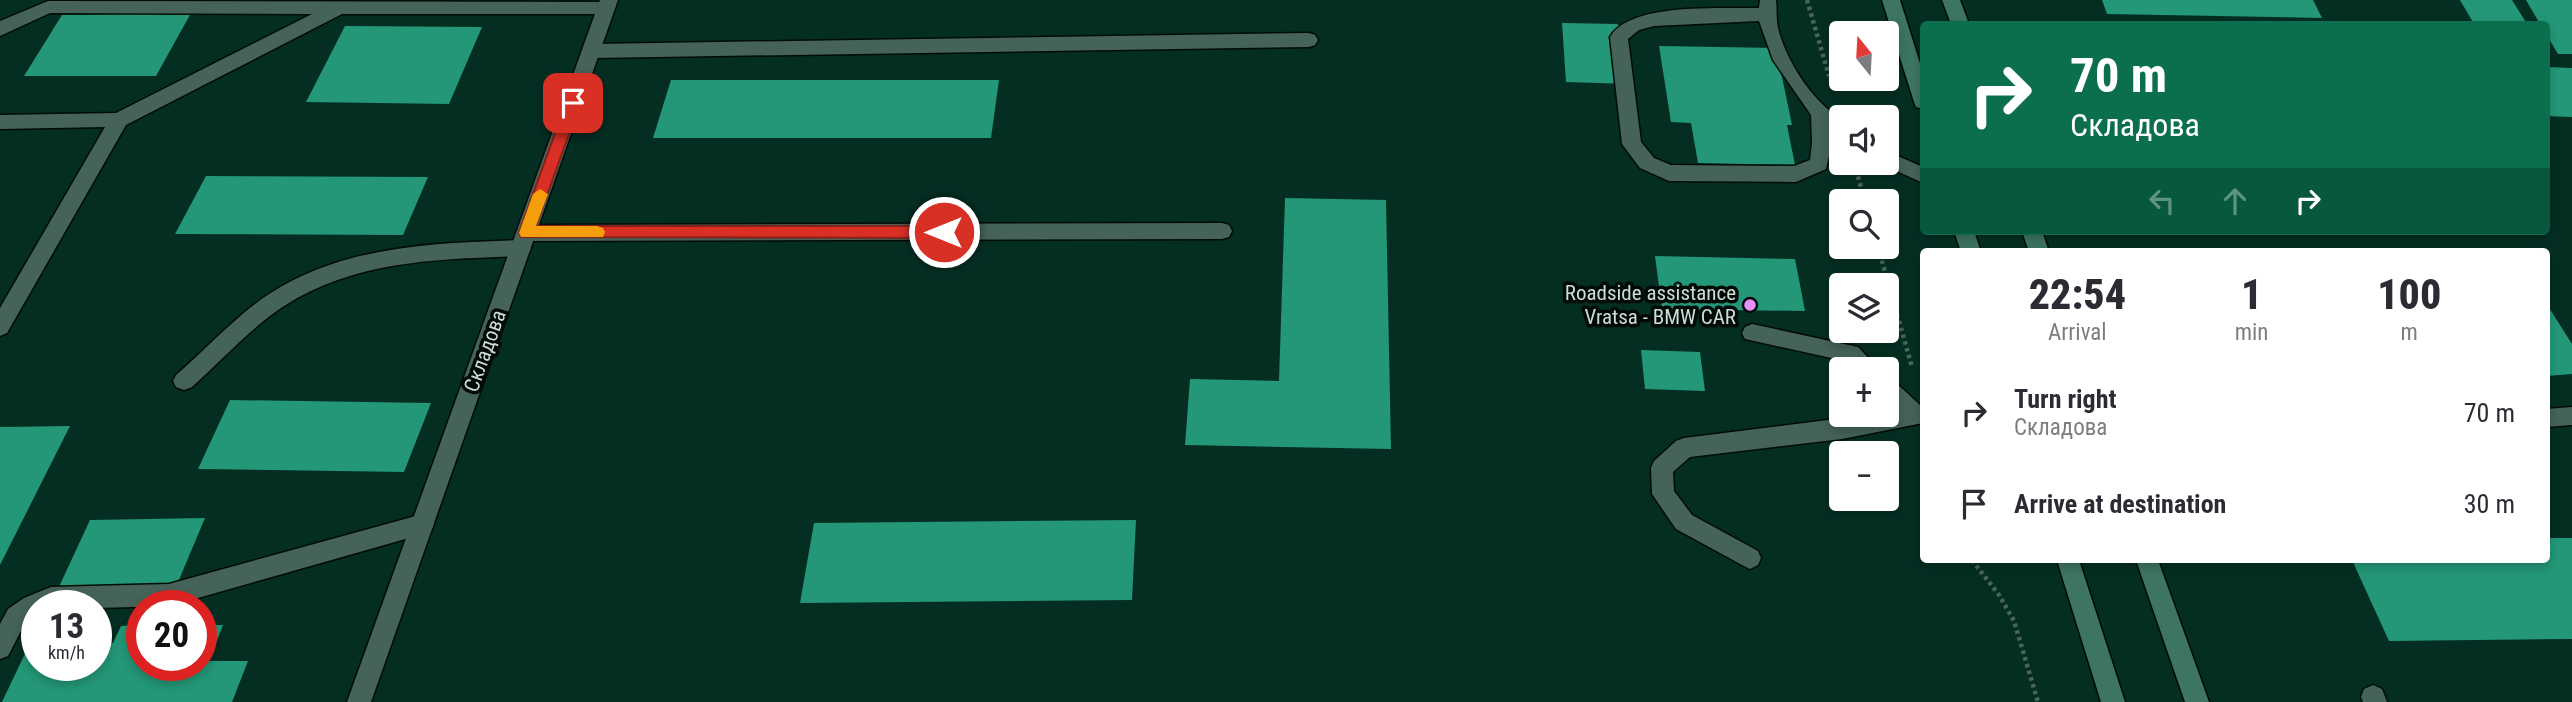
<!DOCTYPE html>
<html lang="en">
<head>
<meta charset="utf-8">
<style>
	:root { --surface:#fff; --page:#f7f7f7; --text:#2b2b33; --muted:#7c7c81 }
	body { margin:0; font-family:"Roboto Condensed",sans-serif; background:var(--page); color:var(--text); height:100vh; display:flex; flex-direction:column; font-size:26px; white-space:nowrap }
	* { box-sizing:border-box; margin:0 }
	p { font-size:23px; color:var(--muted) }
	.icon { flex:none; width:38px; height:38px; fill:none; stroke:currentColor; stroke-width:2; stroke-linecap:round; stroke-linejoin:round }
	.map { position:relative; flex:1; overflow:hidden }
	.drawer { position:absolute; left:1920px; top:248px; width:630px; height:315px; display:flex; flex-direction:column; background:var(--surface); border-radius:7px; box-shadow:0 4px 10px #0003 }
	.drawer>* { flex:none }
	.top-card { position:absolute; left:1920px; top:21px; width:630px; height:214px; border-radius:7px; box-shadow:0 4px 10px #0003; background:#0b6e4f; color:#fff; overflow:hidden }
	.needle { width:46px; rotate:342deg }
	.tools { position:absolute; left:1829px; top:21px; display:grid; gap:14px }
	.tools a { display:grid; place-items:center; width:70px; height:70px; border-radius:7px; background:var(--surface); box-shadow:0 4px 10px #0003; font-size:35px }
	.speed { position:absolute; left:21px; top:590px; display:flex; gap:14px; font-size:35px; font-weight:700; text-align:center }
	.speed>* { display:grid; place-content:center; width:91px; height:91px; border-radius:50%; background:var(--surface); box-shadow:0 4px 10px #0003; line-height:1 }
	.speed small { font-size:18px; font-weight:400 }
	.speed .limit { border:10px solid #d22; background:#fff; color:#111 }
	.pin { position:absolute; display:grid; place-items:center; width:60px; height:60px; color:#fff; margin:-30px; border-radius:14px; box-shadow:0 4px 10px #0006 }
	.me { position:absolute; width:77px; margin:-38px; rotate:270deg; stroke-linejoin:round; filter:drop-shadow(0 0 5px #0008) }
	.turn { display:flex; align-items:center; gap:24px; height:147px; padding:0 35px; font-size:32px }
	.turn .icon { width:91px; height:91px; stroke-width:2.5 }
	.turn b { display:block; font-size:49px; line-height:60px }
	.lanes { display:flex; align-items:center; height:66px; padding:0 35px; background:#0003; justify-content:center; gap:35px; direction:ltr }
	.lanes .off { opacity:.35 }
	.eta { display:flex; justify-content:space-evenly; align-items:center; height:119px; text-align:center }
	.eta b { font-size:42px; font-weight:800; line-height:49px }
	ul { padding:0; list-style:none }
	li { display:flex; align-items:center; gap:21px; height:91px; padding:0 35px }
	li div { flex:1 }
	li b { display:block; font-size:26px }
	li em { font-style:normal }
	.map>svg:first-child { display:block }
	.built { fill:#052e23; fill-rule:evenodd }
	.building { fill:#239777 }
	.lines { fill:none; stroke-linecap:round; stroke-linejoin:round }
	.lane-casing { stroke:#000c06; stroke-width:3 }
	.street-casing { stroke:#000c06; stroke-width:3 }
	.secondary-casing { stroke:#000c06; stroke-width:3 }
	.path { stroke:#4b655c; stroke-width:4.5; stroke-dasharray:3.5 3.5; stroke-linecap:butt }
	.lane { fill:#456358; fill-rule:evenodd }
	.street { fill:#456358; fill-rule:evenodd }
	.secondary { fill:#3d7462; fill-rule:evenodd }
	.route { fill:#d93025; stroke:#8d1f18; stroke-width:2 }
	.slow { fill:#f59e0b }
	.poi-dot { fill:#e88eff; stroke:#020a07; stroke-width:2.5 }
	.labels { text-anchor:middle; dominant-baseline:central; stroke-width:7; stroke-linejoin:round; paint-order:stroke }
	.poi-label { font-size:21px; fill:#ccddd6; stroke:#020a07; text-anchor:end }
	.street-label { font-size:21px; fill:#ccddd6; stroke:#020a07 }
</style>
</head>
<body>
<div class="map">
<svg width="2572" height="702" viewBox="0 0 2572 702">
	<rect width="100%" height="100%" fill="#06241a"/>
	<path class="built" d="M0,0H2572V702H0ZM1923,24H2546V231H1923ZM1841,33H1886V79H1841ZM1841,117H1886V163H1841ZM1841,201H1886V247H1841ZM1923,252H2546V560H1923ZM1841,285H1886V331H1841ZM1841,369H1886V415H1841ZM1841,453H1886V499H1841ZM37,606H96V665H37ZM142,606H201V665H142Z"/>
	<g class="building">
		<path d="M2102,0H2313L2322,18L2107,14Z"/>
		<path d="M2460,0H2512L2527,24H2474Z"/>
		<path d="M2526,0H2572V54H2558L2546,34V24H2540Z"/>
		<path d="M191,13L156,76H24L62,15Z"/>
		<path d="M1562,23L1617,24L1626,32L1630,84L1566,82Z"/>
		<path d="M345,26L482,27L449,104L306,102Z"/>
		<path d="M1659,46L1776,48L1792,125H1787L1795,165L1698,163L1691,123L1671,122Z"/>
		<path d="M2546,67L2572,68V117L2546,116Z"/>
		<path d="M671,80H999L991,138H653Z"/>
		<path d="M206,176L428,177L403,235L175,234Z"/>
		<path d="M1285,198L1386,200L1391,449L1185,445L1190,379L1279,381Z"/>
		<path d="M1655,256L1795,259L1805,311L1662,309Z"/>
		<path d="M2546,303L2572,344V374L2546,376Z"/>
		<path d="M1641,350L1700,352L1705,391L1645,389Z"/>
		<path d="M230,400L431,403L404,472L198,469Z"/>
		<path d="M70,426L0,565V427Z"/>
		<path d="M205,518L176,587L58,589L90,520Z"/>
		<path d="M1136,520L1132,600L800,603L814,523Z"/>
		<path d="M2546,538H2572V639L2389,641L2352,560H2546Z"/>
		<path d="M142,625V665H201V625H223L209,661H248L232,702H2L30,643H37V665H96V643H113L121,626Z"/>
	</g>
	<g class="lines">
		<g class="lane-casing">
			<g id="lane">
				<path d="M1760,0H1776C1777,9 1776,18 1778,28C1786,61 1812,101 1841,119V135L1831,131L1832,143L1826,169L1796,182L1669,181L1640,168L1622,144L1610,37C1630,2 1721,9 1759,8ZM1759,21L1773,60L1811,115L1812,143L1810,160L1794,166L1671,165L1654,158L1641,142L1628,39L1639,30L1654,26Z"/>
				<path d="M48,1L606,2L612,3L615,8L612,13L606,14H342L126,125L7,333L0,336V308L105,127L0,129V115L116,113L312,14L50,13L0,36V21Z"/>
				<path d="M1309,33L1315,35L1318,40L1315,45L1309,47L592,58L586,56L583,51L586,46L592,44Z"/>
				<path d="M1886,151L1923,167V183L1879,163H1886Z"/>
				<path d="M1222,223L1229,225L1232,231L1229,237L1222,239L527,241L520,239L517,233L520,227L527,225Z"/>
				<path d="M521,240L528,242L531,248L528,254L521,256C439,259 355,260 284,306C254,325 219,363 192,387L184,390L176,387L173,381L176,375C205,350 238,314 269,294C345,245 434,243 521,240Z"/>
				<path d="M1752,324L1858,347L1879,369H1854L1845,361L1745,339L1742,333L1745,327Z"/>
				<path d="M1886,378L1894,381L1920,405H1923V423L1842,439L1690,457L1673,472L1674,491L1692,515L1758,551L1761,558L1758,565L1750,569L1742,565L1676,529L1652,494L1651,468L1654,461L1676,441L1684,438L1868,415H1886V411L1896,410L1886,401Z"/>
				<path d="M2572,407V425L2546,427V409Z"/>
				<path d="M423,514L431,517L434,524L431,531L423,534L170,606L96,608V606H37V616L24,625L8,656L0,659V624L8,609L24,598L51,587L169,584Z"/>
				<path d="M2373,685L2382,689L2387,702H2363L2361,697L2364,689Z"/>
			</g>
		</g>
		<g class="street-casing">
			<path id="street" d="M600,0H618L371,702H347Z"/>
		</g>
		<g class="secondary-casing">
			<g id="secondary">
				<path d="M1882,0H1900L1923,73V109L1916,107L1914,102Z"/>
				<path d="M1942,0H1960L1969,24H1951Z"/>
				<path d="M1954,231H1974L1981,252H1961Z"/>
				<path d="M2022,231H2042L2049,252H2029Z"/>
				<path d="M2057,560H2079L2125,702H2101Z"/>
				<path d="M2136,560H2158L2209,702H2185Z"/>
			</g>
		</g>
		<g class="path">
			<path d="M1807,0L1829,76"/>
			<path d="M1854,163L1865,201"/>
			<path d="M1878,247L1912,367"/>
			<path d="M1972,560L1999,595L2014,621L2038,702"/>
		</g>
		<use href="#lane" class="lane"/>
		<use href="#street" class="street"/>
		<use href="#secondary" class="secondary"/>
	</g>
	<path class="route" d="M573,98L580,103L536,226H944L952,232L944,238L521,237L519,233L566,103Z"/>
	<path class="slow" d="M540,189L548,194L536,226H597L603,228L605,232L603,237H521L519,233L533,194Z"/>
	<circle class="poi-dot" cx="1750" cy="305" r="7"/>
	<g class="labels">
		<g class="poi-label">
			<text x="1736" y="293">Roadside assistance<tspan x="1736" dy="24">Vratsa - BMW CAR</tspan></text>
		</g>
		<g class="street-label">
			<text transform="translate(485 351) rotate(-70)">Складова</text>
		</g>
	</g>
</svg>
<div class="tools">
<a><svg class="needle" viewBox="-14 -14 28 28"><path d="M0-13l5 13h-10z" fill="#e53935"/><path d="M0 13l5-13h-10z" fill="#7c7c81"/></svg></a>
<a><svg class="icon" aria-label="sound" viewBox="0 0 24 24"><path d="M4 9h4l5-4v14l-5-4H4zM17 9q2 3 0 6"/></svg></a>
<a><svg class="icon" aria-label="search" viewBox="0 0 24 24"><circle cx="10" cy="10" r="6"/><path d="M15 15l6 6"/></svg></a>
<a><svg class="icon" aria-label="layers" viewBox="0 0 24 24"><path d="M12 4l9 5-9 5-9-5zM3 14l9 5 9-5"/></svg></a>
<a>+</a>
<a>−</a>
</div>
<div class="speed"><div>13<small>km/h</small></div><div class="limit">20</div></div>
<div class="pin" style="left:573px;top:103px;background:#d93025"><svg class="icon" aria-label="arrive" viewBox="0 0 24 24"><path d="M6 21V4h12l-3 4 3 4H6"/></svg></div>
<svg class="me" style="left:944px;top:232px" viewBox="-20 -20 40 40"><circle r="17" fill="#d93025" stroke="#fff" stroke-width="3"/><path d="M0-11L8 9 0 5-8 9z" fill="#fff"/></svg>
<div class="top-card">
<div class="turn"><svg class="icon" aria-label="right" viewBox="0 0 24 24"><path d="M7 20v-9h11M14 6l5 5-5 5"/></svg><div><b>70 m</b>Складова</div></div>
<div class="lanes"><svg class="icon off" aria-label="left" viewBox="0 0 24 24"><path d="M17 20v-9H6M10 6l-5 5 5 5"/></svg><svg class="icon off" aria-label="ahead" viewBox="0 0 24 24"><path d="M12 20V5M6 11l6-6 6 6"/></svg><svg class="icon" aria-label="right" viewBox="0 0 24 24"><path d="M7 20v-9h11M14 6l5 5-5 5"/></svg></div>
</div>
<section class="drawer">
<div class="eta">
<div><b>22:54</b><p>Arrival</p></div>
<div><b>1</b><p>min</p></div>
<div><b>100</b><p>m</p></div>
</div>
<ul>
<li><svg class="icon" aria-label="right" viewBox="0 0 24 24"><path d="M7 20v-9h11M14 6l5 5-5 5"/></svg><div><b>Turn right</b><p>Складова</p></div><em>70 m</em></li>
<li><svg class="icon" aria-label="arrive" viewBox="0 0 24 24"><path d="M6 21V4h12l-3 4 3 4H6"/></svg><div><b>Arrive at destination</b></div><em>30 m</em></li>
</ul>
</section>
</div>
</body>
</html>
